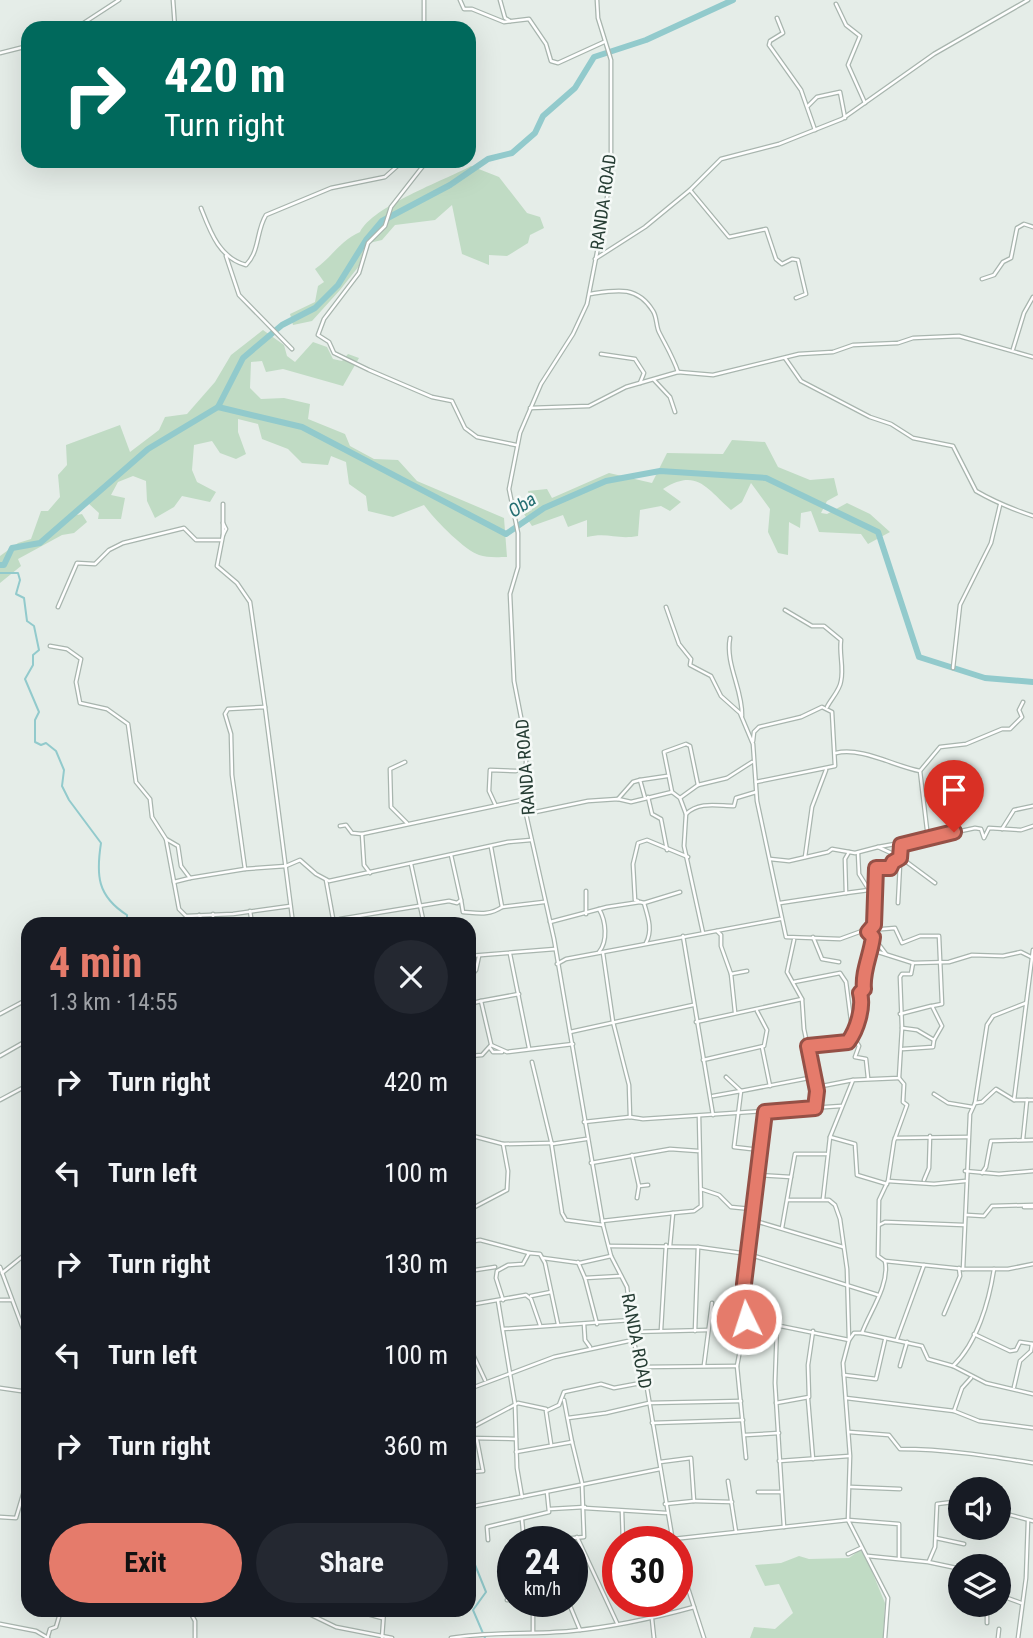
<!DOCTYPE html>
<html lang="en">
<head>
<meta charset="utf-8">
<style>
	:root { --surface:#171b24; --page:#242831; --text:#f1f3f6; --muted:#9ea1a6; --accent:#e57b6b }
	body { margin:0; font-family:"Roboto Condensed",sans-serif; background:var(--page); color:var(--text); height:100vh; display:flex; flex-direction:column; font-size:26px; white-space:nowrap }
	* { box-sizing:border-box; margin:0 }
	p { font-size:23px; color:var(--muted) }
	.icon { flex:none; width:38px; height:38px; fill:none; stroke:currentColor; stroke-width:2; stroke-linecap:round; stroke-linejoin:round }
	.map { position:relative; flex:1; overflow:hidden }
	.side { position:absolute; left:21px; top:917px; width:455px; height:700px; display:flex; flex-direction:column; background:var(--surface); border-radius:21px; box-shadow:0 7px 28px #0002 }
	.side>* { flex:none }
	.banner { position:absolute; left:21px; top:21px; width:455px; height:147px; border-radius:21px; box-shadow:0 7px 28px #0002; background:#00695c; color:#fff; overflow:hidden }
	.buttons { position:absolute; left:948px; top:1477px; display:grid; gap:14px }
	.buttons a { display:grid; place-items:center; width:63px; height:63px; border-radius:50%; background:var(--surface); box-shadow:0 7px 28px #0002; font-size:35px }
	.speed { position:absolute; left:497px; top:1526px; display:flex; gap:14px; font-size:35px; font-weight:700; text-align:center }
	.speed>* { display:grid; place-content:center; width:91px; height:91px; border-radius:50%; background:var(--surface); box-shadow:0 7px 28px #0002; line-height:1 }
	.speed small { font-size:18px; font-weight:400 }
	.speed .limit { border:10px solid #d22; background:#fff; color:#111 }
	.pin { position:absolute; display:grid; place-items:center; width:60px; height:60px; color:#fff; margin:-72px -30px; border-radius:50% 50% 50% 0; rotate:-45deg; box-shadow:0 0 7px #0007 }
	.pin .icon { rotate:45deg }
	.me { position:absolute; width:77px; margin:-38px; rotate:356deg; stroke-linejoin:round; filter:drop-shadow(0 0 5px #0008) }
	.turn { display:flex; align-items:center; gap:24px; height:147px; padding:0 28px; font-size:32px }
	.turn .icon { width:91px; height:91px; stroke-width:2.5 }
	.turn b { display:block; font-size:49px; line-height:60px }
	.round { display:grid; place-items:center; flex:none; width:74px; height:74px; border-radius:37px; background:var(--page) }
	.overview { display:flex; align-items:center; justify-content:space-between; height:119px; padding:0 28px }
	h1 { font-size:42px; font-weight:700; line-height:52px; color:var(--accent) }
	.action { display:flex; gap:14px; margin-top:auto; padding:14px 28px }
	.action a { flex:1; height:80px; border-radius:42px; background:var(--accent); color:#111; font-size:28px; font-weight:700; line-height:80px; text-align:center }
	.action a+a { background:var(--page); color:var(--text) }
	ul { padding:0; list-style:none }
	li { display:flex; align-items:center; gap:21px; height:91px; padding:0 28px }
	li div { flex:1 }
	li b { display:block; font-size:26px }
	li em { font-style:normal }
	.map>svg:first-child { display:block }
	.green { fill:#c0dbc4 }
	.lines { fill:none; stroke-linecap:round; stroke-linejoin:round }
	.stream { stroke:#92cacc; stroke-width:2 }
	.river { stroke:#92cacc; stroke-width:6 }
	.minor-casing { stroke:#a8b5ae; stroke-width:5 }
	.minor { stroke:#fff; stroke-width:2.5 }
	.route-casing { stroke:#955046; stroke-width:18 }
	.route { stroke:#e57b6b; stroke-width:12 }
	.labels { text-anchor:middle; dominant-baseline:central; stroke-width:5; stroke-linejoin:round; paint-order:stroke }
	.street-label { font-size:18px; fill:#263d34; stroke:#f5f9f7 }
	.water-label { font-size:19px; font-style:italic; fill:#256f73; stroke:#f5f9f7 }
</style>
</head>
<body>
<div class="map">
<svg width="1033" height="1638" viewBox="0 0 1033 1638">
	<rect width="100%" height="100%" fill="#e5ede8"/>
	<g class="green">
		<path d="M471,166L499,177L527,213L540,217L544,228L530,235L528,243L507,256L489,255V265L462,254L452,205L435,220L395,225L382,240L365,244L359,266L340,290L312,321L293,325L290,314L315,302L318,286L324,282L315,269C332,257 341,240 360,232C373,206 443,181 471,166Z"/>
		<path d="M263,330L284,345L287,356L295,362L313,342L327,347L333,359L342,361L348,354L359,358L343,386L283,369L266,372L262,361L251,362L250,388L261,399L284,398L310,404L308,419L345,434L350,446L374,459L398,460L417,481L504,518L507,557C499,557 487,558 479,555C464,550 433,518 424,505L393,517L368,511L366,496L349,484L346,462L331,456L328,465L302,463L288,449L262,439L258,424L238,419V432L246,454L236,459L220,453L212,441L194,445L192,470L197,482L216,492L210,502L182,496L174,507L155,518L147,501L146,481L133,476L118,482L111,495L125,498L121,519H98L99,513L88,503L77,515L82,514L87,522L74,533L62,535L18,559L21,566L0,583V556L18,543L31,539L41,511H48L60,497L58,475L67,465L66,445L120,425L130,452L159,430L165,417L187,414L215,382L231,355Z"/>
		<path d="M732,440L765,442L778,467L810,480L834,478L838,495L827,501L821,513L827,514L847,503L870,514L890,532L868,544L861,534L819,532L811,511L801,513L800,528L789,522L788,555L778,553L768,532L770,509L751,483L742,502L731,510C706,488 697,468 663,489L681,502L670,511L661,506L640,510L638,536C617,540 608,532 587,537V520L568,527L563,515L532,526L524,514L532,510L528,491L547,489L552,498L609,473L652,483L667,453L723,454Z"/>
		<path d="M860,1550L866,1557L885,1603L883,1638H750L754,1627L775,1629L793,1613L779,1584L765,1586L755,1565L781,1563L799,1556L809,1559L849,1558Z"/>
	</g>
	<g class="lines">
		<g class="stream">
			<path d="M0,573H18L20,580L16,594L24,598L27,621L34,626L39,650L33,655V665L25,679L39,712L35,720V742L41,745L46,743L56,751L64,770L62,786L69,800L101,843C96,875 97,896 127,915V924"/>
			<path d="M469,1550L486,1592L473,1610L485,1638"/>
		</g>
		<g class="river">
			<path d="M218,407L243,358L282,325L315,308L338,285L366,240L382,221L450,185L488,159L512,153L535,133L543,116L575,88L594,57L646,40L733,0"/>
			<path d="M0,565H4L12,548L40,543L148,449L218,407L302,427L506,534L544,508L606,481L660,471L766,478L878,532L919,657L985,678L1033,682"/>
		</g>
		<g class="minor-casing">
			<g id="minor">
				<path d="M173,0L175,28"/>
				<path d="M424,0V28"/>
				<path d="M460,0L464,9H472L504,22L529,19L546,44L551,61L558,63L604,42"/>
				<path d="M500,0L505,18L510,21"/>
				<path d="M597,0L598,18L611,60V166L606,206L587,304L573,334L541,384L520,433L509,489L518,533V567L510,594L514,681L526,743V814L554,939L603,1225L611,1256L627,1287L633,1340L646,1382L673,1542"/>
				<path d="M836,4L846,25L860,36L848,65L865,103"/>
				<path d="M777,18L783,33L770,41L769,45L801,90L815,130"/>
				<path d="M76,28L119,0"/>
				<path d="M0,53L28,46"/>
				<path d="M808,106L817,97L840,92L845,118"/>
				<path d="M423,161V166L391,207L385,226L368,243L359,273L324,319L318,335L329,342L334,353L369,370L432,397L452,401L465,428L477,437L516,445"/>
				<path d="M135,163L136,161"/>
				<path d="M690,190L729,237L766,229L776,259L782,264L792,259L798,260L806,294L796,298"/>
				<path d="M201,208C210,231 219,258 246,265C260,251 256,231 266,215L331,188L385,177L403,161"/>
				<path d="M226,256L239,295L292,349"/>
				<path d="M595,259L645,227L690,190L721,159L779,144L842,119L934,54L1028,0"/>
				<path d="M982,279L994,275L1003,262L1011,258L1017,228L1024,224L1033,227"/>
				<path d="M590,294C616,290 637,285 653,311C657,317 656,326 659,332C666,346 673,357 678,372"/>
				<path d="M1013,349L1024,313L1033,297"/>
				<path d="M601,354L635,359L644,373L640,383"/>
				<path d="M785,358L801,381L870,417L891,424L913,438L953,446L976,491C995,502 1012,509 1033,516"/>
				<path d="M654,380L670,397L675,412"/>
				<path d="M530,408L589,406L626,387L678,372L713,375L799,354L833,352L853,345L898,343L913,338L959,336L1033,357"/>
				<path d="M223,504V535L217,566L237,583L250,602L265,707"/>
				<path d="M223,535L226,529L223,523"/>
				<path d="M58,607L77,563L95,564L109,550L123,543L184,528L196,540H220"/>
				<path d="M666,607L679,644L691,659L690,665L711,676L721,696L740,713L753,744L757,801L786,937L840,939L862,931L871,934L886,954"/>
				<path d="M785,610L812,626H824L841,640C839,654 844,667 841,681C840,690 831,699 827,707"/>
				<path d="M730,638C725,664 743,690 742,716"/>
				<path d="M50,646L67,649L81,659L76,682L80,703L107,709L128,724L136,782L150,799L152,817L166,839L178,846L181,866L190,878L245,869L232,775L231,734L225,714L228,709L265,707L293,924"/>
				<path d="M953,668L960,605L991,543L1000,505"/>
				<path d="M753,741L754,732L759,727L801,717L822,707L832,712L835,766L756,782"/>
				<path d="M836,753C862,747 894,766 920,771"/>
				<path d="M405,762L390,769L391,807L407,823"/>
				<path d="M640,780L667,776"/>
				<path d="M698,785L690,746L686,744L664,752L672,792L680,798L686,814L684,846L703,933"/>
				<path d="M648,797L652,814L661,819L667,850"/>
				<path d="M680,798L698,785L727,778L752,762"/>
				<path d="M618,799L633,782L640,780L645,798"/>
				<path d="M495,804L489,791L490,770L516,771"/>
				<path d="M526,814L588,801L618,799L631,802L672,792"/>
				<path d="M686,814C699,801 718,806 734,806L736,798L756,792"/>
				<path d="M340,826L346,825L352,833L362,834L527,799"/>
				<path d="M1002,829L1014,810L1033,806"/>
				<path d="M362,834L364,865L370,873"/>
				<path d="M928,838L975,828L981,829L984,838L989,828L1021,830L1033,826"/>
				<path d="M166,839L179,909L186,916L233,914L290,906"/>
				<path d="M491,847L502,907L544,902"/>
				<path d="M878,847L928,838L920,771L940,747L966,744L1002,729H1010L1022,717L1019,710L1023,702"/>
				<path d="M451,855L461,900"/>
				<path d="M805,857L812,807L826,770"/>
				<path d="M770,859L789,861L828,852L832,849L855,853L878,847L900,857L935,883"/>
				<path d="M411,864L424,924"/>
				<path d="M245,869L286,866L300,860L316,874L329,881L508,842L531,840"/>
				<path d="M326,880L334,924"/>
				<path d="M174,882L190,878"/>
				<path d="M846,893L869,890L859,874L858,853"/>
				<path d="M638,901L635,900L633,864L638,843L647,840L688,857"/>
				<path d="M644,903L680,892"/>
				<path d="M780,903L846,893L845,859L849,852"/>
				<path d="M898,903L901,845"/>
				<path d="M250,911L252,924"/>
				<path d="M213,914V924"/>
				<path d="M586,914V891"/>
				<path d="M199,915L205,924"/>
				<path d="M550,922L607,907L640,902L644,903C648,917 653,930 646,943"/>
				<path d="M334,924L340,919L449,901L457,903L461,900L463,912C477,913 489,916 502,907"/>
				<path d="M872,928L877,899L876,868H890L893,862L900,857"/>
				<path d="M717,931L721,935V946L731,974L747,971"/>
				<path d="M683,936L713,1115"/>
				<path d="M813,937L822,959L839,962"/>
				<path d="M794,940L787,972L802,999L804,1029L817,1091L815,1107"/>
				<path d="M872,950L913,963L949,962L972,955L1003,956L1021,952L1031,957"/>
				<path d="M599,952C608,941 606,921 599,909"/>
				<path d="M603,953L613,1022L629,1085L630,1117"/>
				<path d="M510,954L529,1048"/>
				<path d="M469,956L555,949"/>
				<path d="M557,964L566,959L780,919"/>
				<path d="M731,974L735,1012"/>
				<path d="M469,978L476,970L479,956"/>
				<path d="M794,982L840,973L846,982L853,1036L848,1042L808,1046"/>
				<path d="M481,1001L519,994"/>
				<path d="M469,1004L481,1001L491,1044"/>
				<path d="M0,1014L28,999"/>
				<path d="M900,1014L931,1006"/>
				<path d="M696,1022L802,999"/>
				<path d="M902,1028L900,977L902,974H911L913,963"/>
				<path d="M570,1032L693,1005"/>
				<path d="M762,1047L770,1086"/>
				<path d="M490,1048L493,1052H502"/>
				<path d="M903,1049L933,1047L934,1040"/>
				<path d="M0,1056L28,1040"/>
				<path d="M469,1056L482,1055L491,1045L507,1052L573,1044"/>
				<path d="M703,1060L764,1046L767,1030L757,1011"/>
				<path d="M532,1062L551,1141L562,1213L566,1220L603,1225"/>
				<path d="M726,1077L741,1091L814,1077"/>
				<path d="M868,1078L866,1059L855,1057L859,1046L853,1036L860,1016V993L865,989L864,978L873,937"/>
				<path d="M817,1087L853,1080"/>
				<path d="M934,1094L948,1103L972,1107"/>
				<path d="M713,1096L741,1091L734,1147L760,1150"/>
				<path d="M0,1100L28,1085"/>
				<path d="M1014,1100H1033"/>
				<path d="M975,1103L987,1025L993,1016L1026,1003"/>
				<path d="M765,1113L748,1254L878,1295"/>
				<path d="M584,1122L630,1117L643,1119L841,1106"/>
				<path d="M469,1135L503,1144L552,1143"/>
				<path d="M830,1137L855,1144L857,1175L887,1184"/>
				<path d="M895,1138L968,1137"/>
				<path d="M1023,1139L1027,1100"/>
				<path d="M552,1144L586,1139"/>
				<path d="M632,1155L639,1186L648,1185"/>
				<path d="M591,1163L670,1149L698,1151"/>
				<path d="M965,1171L999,1174L1033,1171"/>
				<path d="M982,1173L986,1167L991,1141L1033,1140"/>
				<path d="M756,1175L791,1177"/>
				<path d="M924,1180L929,1168L930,1136"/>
				<path d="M888,1181L934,1184L965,1181"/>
				<path d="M701,1189L719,1195L731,1207L751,1209"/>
				<path d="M637,1198L639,1186"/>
				<path d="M823,1199L830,1137L853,1080L899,1078L902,1028L917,1030L934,1040L942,1026L932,1006L942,1004L939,936H920L902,943L895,928L871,930"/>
				<path d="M1024,1207H1033"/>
				<path d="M469,1210L507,1190L508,1171L503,1144"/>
				<path d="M673,1213L694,1211L701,1206L699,1116"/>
				<path d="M967,1215L984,1216L992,1206L1033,1205"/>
				<path d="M752,1220L843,1247"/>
				<path d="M602,1221L673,1213L670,1246"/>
				<path d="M879,1225L885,1222L964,1225"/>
				<path d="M782,1228L795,1154H826"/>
				<path d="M469,1242L480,1240L529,1253"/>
				<path d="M609,1246L698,1247L748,1254L744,1284L746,1319L737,1366L746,1458"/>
				<path d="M543,1258L580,1263L611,1256"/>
				<path d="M885,1261L878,1256L879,1200L888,1181L894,1141L907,1105L903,1102L904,1084L899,1078"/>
				<path d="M578,1262L585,1278"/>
				<path d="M0,1267L28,1342"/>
				<path d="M963,1269H1008L1033,1264"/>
				<path d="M469,1271L495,1267"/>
				<path d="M2,1273L28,1252"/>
				<path d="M531,1296L551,1292"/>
				<path d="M0,1300H11"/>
				<path d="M503,1300L496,1278L497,1271L508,1265L523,1264L529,1253L540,1254L545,1263L558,1324"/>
				<path d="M498,1301L515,1404L517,1468L522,1497"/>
				<path d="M469,1305L526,1295L531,1299L540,1325"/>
				<path d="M944,1314L960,1276L959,1268"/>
				<path d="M746,1319L849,1340L854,1333H862C869,1313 890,1285 885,1261L963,1269L970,1114L975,1103L982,1102L996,1089L1014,1100L1033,950"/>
				<path d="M584,1324L585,1340L590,1347"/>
				<path d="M597,1324L585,1278L621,1276"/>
				<path d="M777,1325L775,1383L784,1527"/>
				<path d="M503,1329L631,1320"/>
				<path d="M661,1330L666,1245"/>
				<path d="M695,1331L698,1247"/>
				<path d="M632,1332L708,1330"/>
				<path d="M862,1333L922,1346L928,1359L953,1366L986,1383L1033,1394"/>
				<path d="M974,1334L1010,1351L1016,1350L1020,1342L1033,1344"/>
				<path d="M897,1339L924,1265"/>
				<path d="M469,1346L485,1380"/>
				<path d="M704,1365L712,1303"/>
				<path d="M900,1366L907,1342"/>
				<path d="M953,1366C977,1343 989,1302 994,1269"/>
				<path d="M642,1367L737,1366"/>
				<path d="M844,1375L876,1379L885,1340"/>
				<path d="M1014,1387L1020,1361L1031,1351L1032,1344"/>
				<path d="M0,1388L28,1392"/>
				<path d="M469,1389L554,1357L633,1340"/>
				<path d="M846,1398L954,1411L979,1421L1033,1428"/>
				<path d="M808,1399L813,1459"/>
				<path d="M564,1400L572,1442"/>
				<path d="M776,1403L809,1397L808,1365L813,1331"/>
				<path d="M954,1411L962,1388L971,1378"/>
				<path d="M568,1418L606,1413L649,1403L741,1401"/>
				<path d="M652,1423L743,1420"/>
				<path d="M469,1429L518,1403L546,1409"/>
				<path d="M849,1432L889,1435L900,1449C945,1449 989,1456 1033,1463"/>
				<path d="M745,1435L779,1433"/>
				<path d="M469,1438L516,1439"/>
				<path d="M551,1444L546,1411L559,1405L564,1392L601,1384L614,1388L646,1382"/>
				<path d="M516,1452L572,1442L582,1483L584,1537L530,1542"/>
				<path d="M779,1461L849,1456"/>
				<path d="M660,1462L691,1458L694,1501L665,1504"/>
				<path d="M469,1472L483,1471L477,1440"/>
				<path d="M728,1481L736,1532"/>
				<path d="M851,1487L900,1489"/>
				<path d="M758,1492H781"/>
				<path d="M694,1501L732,1502"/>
				<path d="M475,1506L660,1469"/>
				<path d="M585,1508L666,1513"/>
				<path d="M550,1509L585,1507"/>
				<path d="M622,1511L623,1542"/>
				<path d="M999,1512L1033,1521"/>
				<path d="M0,1517L16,1518L28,1478"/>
				<path d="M522,1520L524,1542"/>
				<path d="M577,1537L617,1623"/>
				<path d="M936,1538L964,1544"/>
				<path d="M673,1539L848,1520L850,1456L843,1363L849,1340L847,1269L840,1219L835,1205L829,1200H788"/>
				<path d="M488,1540L487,1527L549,1512L547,1492"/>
				<path d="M677,1554L704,1638"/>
				<path d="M848,1554L861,1548"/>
				<path d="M868,1556L928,1562L961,1569"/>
				<path d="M929,1561L935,1547L937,1504L961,1501"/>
				<path d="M955,1568L952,1590L961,1593"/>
				<path d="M999,1595L1021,1603"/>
				<path d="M507,1600H513"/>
				<path d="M528,1601H550"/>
				<path d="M568,1601L580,1630"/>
				<path d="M642,1601L652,1619L654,1638"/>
				<path d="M987,1605V1623"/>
				<path d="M189,1610L195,1621V1638"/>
				<path d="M301,1610L336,1627L392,1638"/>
				<path d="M353,1610L382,1618"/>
				<path d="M0,1624L36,1631L48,1638"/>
				<path d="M533,1632V1602"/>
				<path d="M48,1636L50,1629L56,1627L61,1610"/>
				<path d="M382,1638L384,1610"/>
				<path d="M451,1638C491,1631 531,1635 571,1631C612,1627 654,1618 694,1607"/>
				<path d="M885,1638L888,1598L848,1520L899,1524V1558"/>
				<path d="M998,1638L999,1629"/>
				<path d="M1018,1638L1026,1578L1028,1521"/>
			</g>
		</g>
		<use href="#minor" class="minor"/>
	</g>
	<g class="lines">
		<g class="route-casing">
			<path id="route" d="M746,1319L744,1284L765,1112L815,1108L817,1091L808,1046L848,1042C857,1030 864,1007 860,993L864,989C862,972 871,954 873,937L868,932L874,925L876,868H890L893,862L900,858L901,845L954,832"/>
		</g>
		<use href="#route" class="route"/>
	</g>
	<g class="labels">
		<g class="street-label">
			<text transform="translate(603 202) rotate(-82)">RANDA ROAD</text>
			<text transform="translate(525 767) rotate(-94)">RANDA ROAD</text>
			<text transform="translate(637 1341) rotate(79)">RANDA ROAD</text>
		</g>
		<g class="water-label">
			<text transform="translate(522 505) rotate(-33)">Oba</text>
		</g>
	</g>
</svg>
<div class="buttons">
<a><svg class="icon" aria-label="sound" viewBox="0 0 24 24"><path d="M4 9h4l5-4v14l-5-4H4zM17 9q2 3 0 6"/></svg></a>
<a><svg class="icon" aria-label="layers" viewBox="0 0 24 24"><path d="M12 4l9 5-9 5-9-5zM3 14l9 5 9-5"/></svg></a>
</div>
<div class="speed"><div>24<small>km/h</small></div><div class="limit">30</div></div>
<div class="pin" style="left:954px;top:832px;background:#d93025"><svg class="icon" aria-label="arrive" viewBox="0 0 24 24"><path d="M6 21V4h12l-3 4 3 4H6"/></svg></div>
<svg class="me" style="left:746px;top:1319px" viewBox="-20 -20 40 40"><circle r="17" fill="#e57b6b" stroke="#fff" stroke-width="3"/><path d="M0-11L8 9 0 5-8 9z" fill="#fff"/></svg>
<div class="banner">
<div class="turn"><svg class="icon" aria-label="right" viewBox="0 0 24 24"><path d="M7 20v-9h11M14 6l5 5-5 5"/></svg><div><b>420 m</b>Turn right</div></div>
</div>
<section class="side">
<div class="overview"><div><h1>4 min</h1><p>1.3 km · 14:55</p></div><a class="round"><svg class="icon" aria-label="close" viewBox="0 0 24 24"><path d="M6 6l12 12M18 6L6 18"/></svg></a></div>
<ul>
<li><svg class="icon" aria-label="right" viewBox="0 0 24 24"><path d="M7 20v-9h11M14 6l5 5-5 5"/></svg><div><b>Turn right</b></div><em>420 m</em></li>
<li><svg class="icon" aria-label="left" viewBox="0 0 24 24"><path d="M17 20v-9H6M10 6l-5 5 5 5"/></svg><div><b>Turn left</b></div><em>100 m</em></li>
<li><svg class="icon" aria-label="right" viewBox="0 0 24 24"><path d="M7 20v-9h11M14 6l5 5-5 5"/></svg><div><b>Turn right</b></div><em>130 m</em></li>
<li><svg class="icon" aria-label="left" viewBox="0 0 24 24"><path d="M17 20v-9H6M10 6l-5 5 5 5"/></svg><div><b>Turn left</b></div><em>100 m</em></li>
<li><svg class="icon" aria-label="right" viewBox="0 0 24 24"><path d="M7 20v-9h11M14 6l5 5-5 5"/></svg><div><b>Turn right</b></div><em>360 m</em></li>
</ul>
<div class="action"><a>Exit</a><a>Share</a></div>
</section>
</div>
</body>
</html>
